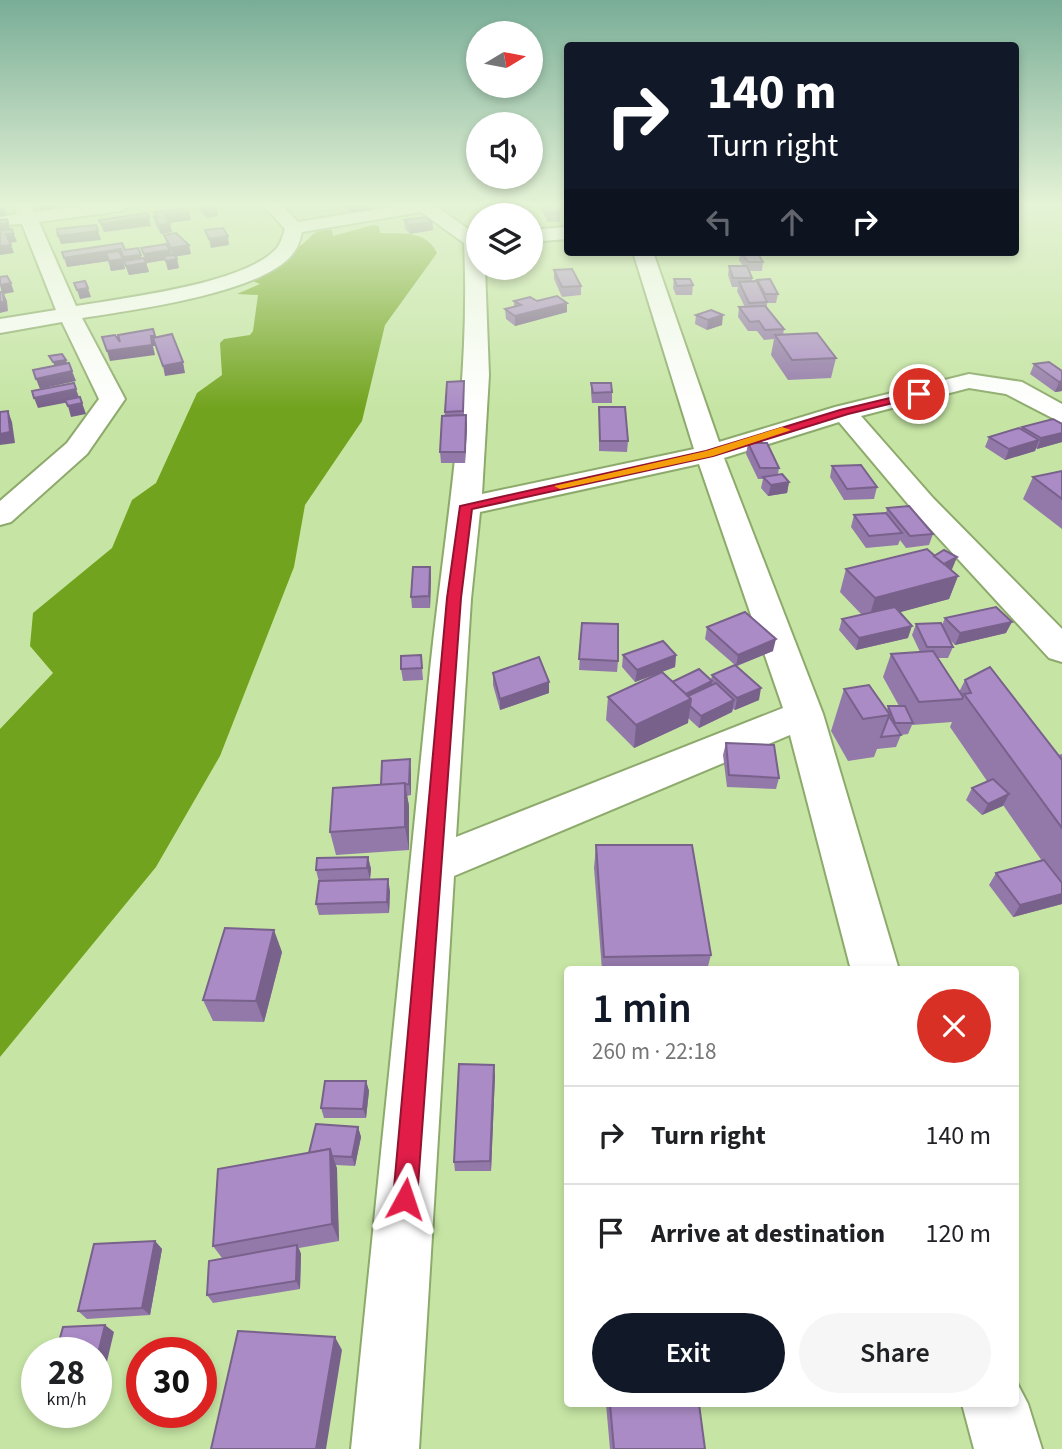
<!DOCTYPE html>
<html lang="en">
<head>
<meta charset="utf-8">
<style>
	:root { --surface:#fff; --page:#f6f6f6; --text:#202124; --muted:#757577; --line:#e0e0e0; --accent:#111827 }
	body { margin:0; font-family:"Source Sans 3",sans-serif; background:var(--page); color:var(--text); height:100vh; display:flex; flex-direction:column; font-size:26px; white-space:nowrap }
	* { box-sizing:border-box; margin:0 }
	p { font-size:23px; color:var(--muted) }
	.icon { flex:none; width:38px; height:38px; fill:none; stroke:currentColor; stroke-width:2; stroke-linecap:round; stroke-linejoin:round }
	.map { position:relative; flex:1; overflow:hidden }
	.side { position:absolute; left:564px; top:966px; width:455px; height:441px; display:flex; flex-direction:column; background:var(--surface); border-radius:7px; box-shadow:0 4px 10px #0003 }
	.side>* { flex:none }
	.banner { position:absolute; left:564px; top:42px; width:455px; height:214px; border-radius:7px; box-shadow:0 4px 10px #0003; background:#111827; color:#fff; overflow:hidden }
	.needle { width:46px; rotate:80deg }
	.fabs { position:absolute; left:466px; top:21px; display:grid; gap:14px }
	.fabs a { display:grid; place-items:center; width:77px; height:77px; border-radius:50%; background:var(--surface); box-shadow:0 4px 10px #0003; font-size:35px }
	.speed { position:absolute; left:21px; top:1337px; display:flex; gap:14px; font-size:35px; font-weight:700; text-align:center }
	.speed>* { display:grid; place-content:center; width:91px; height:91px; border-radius:50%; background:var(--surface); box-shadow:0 4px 10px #0003; line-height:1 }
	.speed small { font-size:18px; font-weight:400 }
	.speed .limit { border:10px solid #d22; background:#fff; color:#111 }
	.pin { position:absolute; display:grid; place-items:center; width:60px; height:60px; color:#fff; margin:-30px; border:4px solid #fff; border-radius:50%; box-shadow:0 2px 7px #0007 }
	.me { position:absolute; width:77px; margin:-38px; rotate:5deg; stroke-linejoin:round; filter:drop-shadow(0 0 5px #0008) }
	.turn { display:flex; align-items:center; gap:24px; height:147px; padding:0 28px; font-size:32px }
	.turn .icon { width:91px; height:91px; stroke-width:2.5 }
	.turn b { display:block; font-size:49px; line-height:60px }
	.lanes { display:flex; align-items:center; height:66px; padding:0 28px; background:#0003; justify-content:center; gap:35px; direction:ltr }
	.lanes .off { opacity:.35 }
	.round { display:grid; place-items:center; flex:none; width:74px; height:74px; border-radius:37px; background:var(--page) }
	.summary { display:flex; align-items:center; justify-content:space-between; height:119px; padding:0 28px }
	h1 { font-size:42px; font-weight:600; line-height:52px; color:var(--accent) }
	.button { display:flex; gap:14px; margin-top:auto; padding:14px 28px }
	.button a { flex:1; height:80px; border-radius:42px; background:var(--accent); color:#fff; font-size:28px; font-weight:600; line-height:80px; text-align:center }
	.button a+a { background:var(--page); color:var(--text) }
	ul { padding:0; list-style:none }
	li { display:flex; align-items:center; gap:21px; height:98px; padding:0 28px; border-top:2px solid var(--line) }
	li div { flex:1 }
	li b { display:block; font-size:26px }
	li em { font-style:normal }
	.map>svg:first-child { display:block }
	.water { fill:#72a31e }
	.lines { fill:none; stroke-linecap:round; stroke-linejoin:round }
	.minor-casing { stroke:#8daa6c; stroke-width:4 }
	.minor { fill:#fff; fill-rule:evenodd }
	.wall { fill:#9378aa }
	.shaded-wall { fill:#78618b }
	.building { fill:#ab8bc6; stroke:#78618b; stroke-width:2 }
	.route { fill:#e11d48; stroke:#92132f; stroke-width:2 }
	.slow { fill:#f59e0b }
</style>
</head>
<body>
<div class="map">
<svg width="1062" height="1449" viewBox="0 0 1062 1449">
	<rect width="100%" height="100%" fill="#c6e5a4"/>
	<path class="water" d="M373,225L379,226L380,233C403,234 426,230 437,253L385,325L362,421L305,505L294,567L220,756L156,867L0,1057V729L53,673L30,646L33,613L112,548L132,500L156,483L197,393L222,375L220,343L224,339L250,335L253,331L258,295L237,294L260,284L250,280L271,264L265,257C276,254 289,252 298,247C314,238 309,229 332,230L333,236Z"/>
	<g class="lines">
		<g class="minor-casing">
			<g id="minor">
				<path d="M14,206H32L34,212L81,206H129L120,211L39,222L76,306C124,298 244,284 276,249C281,244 283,235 285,229L264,206H283L298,222L394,206H436L478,236V268H485L489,375L482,494L694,449L633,252H653L719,442L835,407L969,374L1022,382L1062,404V423L1006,394L969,388L861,416L933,498L1062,629V662L1049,658L913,510L839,422L724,458L823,714L899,970H851L790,735L454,876L419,1449H351C377,1192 403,936 429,679C444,533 471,391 464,243L421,212L302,232C300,241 297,250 290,257C255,294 134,310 82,318L125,399L87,454L11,522L0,525V501L67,443L99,399L62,322L0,333V319L56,310L22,224L0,225V217L17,214ZM699,464L783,708L456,837L471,599L480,512Z"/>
				<path d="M567,227V239L530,242V230Z"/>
				<path d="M1015,1379L1028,1404L1042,1449H974L962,1404H1015Z"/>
			</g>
		</g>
		<use href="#minor" class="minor"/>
	</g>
	<g class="wall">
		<path d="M198,206H214L216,208L218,216L206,218L199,210Z"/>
		<path d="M343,206H371L372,210L350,213Z"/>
		<path d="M495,206H512V214H498Z"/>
		<path d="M540,206H556L560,213V222H547Z"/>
		<path d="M154,212L191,220L170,223L172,232L161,234L156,226Z"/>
		<path d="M404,220L432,222L433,230L410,234L405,229Z"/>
		<path d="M164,235L191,254L176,256L179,268L168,270L165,260L146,263L149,272L129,275L123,259H122L125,269L111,271L108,261L67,267L125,250L141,258H144L141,248L170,250L167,244Z"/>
		<path d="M740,252H757L763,262L762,271H749L752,278V281L757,282V280L778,294L776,303H767V307L784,329L783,335L836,358L831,378L788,380L771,355L774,339L764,340L757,331H748L738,317L739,307H745L737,291L738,287H732L728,275L729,266H743L739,260Z"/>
		<path d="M554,270L581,286V295L562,297L554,279Z"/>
		<path d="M674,279L693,285L692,295H676L673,288Z"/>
		<path d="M514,301L567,303V312L515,326L506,319L505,309L514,307Z"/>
		<path d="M696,315L722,325L707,330L695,324Z"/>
		<path d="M1034,364L1062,371V391L1055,392L1030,374Z"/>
		<path d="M464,381V415H466L467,426L465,463H441L440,452L445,412Z"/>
		<path d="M591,383L612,392V403H592L591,393Z"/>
		<path d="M599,407L628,441L627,452L599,451Z"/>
		<path d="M1062,424V442L1037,449L1036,448L1035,451L1005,460L985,447L989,437L1021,429L1022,427Z"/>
		<path d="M748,443L779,468L778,474L789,482L787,493L768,496L761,488L763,479H758L746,454Z"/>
		<path d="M832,466L877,487L874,499L844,500L830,477Z"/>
		<path d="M1062,471V529L1023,499L1033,477Z"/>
		<path d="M887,508L933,534L929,545L906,548L900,540L898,545L866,548L851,527L854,515L886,513Z"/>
		<path d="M934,556L957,557L952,569L951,570L958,576L949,599L899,612L908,638L856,650L839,630L842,619L862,615L840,592L846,569Z"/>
		<path d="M430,567L431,578L430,608H412L411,597Z"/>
		<path d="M945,618L1006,633L955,645L948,638L953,647L948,658H938L959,692L965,680L1058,755L1062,754V904L1013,917L989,885L996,873L1042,861L1003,805L982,815L966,800L972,788L987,781L950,727L952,722L912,725L908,734L901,735L896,747L877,749L874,757L848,761L831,731L844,689L887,710L888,706H899L883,677L891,654L920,652L912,635L916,624L942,625Z"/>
		<path d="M582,623L618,661L617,672L579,670Z"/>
		<path d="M707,627L773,651L737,666L759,700L735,710L733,709L732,712L699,728L688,718V723L634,748L606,720L608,697L672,682L711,680L712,675L735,665L705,639Z"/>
		<path d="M421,655L423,680L403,681L401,669Z"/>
		<path d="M623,655H676L675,667L635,682L622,667Z"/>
		<path d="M493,673L549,682V693L500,710L493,685Z"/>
		<path d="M726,743L779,778L776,789L727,787L723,755Z"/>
		<path d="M411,771V795L407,796L409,806V850L336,855L330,832L381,785Z"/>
		<path d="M596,845L711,955L707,970H602L594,868Z"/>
		<path d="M368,857L371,869L370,879L390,891L389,913L319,915L316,904L319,882L316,870Z"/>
		<path d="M282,952L264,1022L213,1021L203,1000Z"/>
		<path d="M495,1075L491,1171H455L454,1162Z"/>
		<path d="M366,1081L369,1091L366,1118H324L321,1108Z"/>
		<path d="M358,1127L361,1137L355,1166L336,1165L339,1241L299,1248L301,1254L300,1289L213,1303L207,1295L222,1258L213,1246L309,1153Z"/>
		<path d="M155,1241L162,1249L150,1315L87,1319L78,1311Z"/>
		<path d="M606,1404H699L705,1449H610Z"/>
	</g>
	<g class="shaded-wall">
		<path d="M4,206L6,216L0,217V208Z"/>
		<path d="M39,206H57L58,208L41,210Z"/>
		<path d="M349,206H371L372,210L350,213Z"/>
		<path d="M216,208L218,216L206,218L204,210Z"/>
		<path d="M189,212L191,220L167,223L165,215Z"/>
		<path d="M149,217L151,226L104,232L101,224Z"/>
		<path d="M7,219L11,232L0,233V224Z"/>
		<path d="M432,222L433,230L410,234L409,225Z"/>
		<path d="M170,224L172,232L161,234L159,225Z"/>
		<path d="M12,229L17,242L9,243L6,234Z"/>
		<path d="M98,231L101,240L61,244L58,236Z"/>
		<path d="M228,236L229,245L211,248L209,239Z"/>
		<path d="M11,245L14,253L0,255V246Z"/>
		<path d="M189,245L191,254L174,257L171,248Z"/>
		<path d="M121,249L141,255L143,264L146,263L149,272L129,275L123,259L108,261L106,253L108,261L67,267L64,258Z"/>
		<path d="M170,250L172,259L164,256L165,260L147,263L144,254Z"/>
		<path d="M123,259L125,269L111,271L109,261Z"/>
		<path d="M177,259L179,268L168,270L166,261Z"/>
		<path d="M11,283L14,292L4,294L7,301L8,311L0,313V302L2,294L0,285Z"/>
		<path d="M88,288L91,297L80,299L77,290Z"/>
		<path d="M567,303V312L515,326V316Z"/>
		<path d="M723,315L722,325L707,330L708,320Z"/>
		<path d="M151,336H155L158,346H153L155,355L110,361L107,351Z"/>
		<path d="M66,360L69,370L57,373L53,362Z"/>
		<path d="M183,362L185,373L165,376L163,366Z"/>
		<path d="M72,371L76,381L40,389L36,379Z"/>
		<path d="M1062,381V391L1055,392L1059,382Z"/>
		<path d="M76,389L80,400L38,408L34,398Z"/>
		<path d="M80,397L86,414L71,417L68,406Z"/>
		<path d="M8,411L12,422L15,443L0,445V434Z"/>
		<path d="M466,415L467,426L465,463V452Z"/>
		<path d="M1062,433V442L1037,449L1041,438Z"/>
		<path d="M1039,440L1035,451L1005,460L1009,449Z"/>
		<path d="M789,482L787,493L768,496L771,485Z"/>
		<path d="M957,557L952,569L938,577L942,565Z"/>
		<path d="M430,567L431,578L430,608L429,596Z"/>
		<path d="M958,576L949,599L868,621L875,598Z"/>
		<path d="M1012,622L1006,633L955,645L960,633Z"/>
		<path d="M912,626L908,638L856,650L859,638Z"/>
		<path d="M776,639L773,651L736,666L738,655Z"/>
		<path d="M676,655L675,667L635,682L637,670Z"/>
		<path d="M712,681L710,693L691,702L688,723L634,748L636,725L682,696Z"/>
		<path d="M549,682V693L500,710V699Z"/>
		<path d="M761,688L759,700L735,710L737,698Z"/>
		<path d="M734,700L732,712L699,728L701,716Z"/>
		<path d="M410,759L411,771V795L409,784Z"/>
		<path d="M405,783L409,806V850L405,827Z"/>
		<path d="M1009,794L1003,806L982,815L988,804Z"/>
		<path d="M368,857L371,869L370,879L367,868Z"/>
		<path d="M388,879L390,891L389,913L387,902Z"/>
		<path d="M1062,894V904L1013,917L1020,905Z"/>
		<path d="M274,930L282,952L264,1022L256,1001Z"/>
		<path d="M494,1065L495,1075L491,1171L490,1161Z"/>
		<path d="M366,1081L369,1091L366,1118L363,1109Z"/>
		<path d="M358,1127L361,1137L355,1166L352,1157Z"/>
		<path d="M330,1149L337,1168L339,1241L332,1224Z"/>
		<path d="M155,1241L162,1249L150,1315L142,1308Z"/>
		<path d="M297,1245L301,1254L300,1289L296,1281Z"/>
		<path d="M105,1325L114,1332L100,1391L96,1388V1362Z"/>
		<path d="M335,1337L342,1350L326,1449H316Z"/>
	</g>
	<g class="building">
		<path d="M201,206H214L216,208L204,210Z"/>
		<path d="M544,206H556L560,213L547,214Z"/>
		<path d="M186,208L189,212L165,215L170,224L159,225L154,217H157L154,212Z"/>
		<path d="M147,213L149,217L101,224L99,220Z"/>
		<path d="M426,217L432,222L409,225L404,220Z"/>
		<path d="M7,219L8,223L0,224V220Z"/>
		<path d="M96,225L98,231L58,236L57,229Z"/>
		<path d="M223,228L228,236L209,239L205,230Z"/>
		<path d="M12,229L13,234H6L11,245L0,246V230Z"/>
		<path d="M176,233L189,245L171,248L164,235Z"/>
		<path d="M122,243L125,250L138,248L141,255L123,257L121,249L64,258L62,252Z"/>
		<path d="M166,244L170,250L144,254L141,248Z"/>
		<path d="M119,251L123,259L109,261L106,253Z"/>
		<path d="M741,252H757L763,262H748Z"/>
		<path d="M175,255L177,259L166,261L164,256Z"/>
		<path d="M144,258L146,263L126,266L124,261Z"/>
		<path d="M729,266H747L752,278H733Z"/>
		<path d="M572,269L581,286L562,287L554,270Z"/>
		<path d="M7,276L11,283L0,285V277Z"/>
		<path d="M674,279H690L693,285L677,286Z"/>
		<path d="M770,279L778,294H765L757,280Z"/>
		<path d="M85,281L88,288L77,290L74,283Z"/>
		<path d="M757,281L767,302L749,303L739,282Z"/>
		<path d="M0,292H3L4,302H0Z"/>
		<path d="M557,296L567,303L515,316L505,309L521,305L514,301L530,297L537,301Z"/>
		<path d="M765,306L784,329L765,330L759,321L750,322L739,307Z"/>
		<path d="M711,310L723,315L708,320L696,315Z"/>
		<path d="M153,329L155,336H151L152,345L107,351L102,337L115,335L120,342L118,335Z"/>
		<path d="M817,333L836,358L792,360L775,335Z"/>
		<path d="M172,334L183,362L163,366L153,338Z"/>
		<path d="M62,354L66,360L53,362L49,356Z"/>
		<path d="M1049,362L1062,371V381L1059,382L1034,364Z"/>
		<path d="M69,363L72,371L36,379L33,370Z"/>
		<path d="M464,381L463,411L445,412L447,382Z"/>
		<path d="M74,383L76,389L34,398L32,391Z"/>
		<path d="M591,383H611L612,392L593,393Z"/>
		<path d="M80,397L82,403L68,406L65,400Z"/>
		<path d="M599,407H625L628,441H600Z"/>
		<path d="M8,411L10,432L0,434V412Z"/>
		<path d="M466,415L465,452H440L442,416Z"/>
		<path d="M1053,419L1062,424V433L1041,438L1022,427Z"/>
		<path d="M1019,428L1039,440L1009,449L989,437Z"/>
		<path d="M748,443H767L779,468H760Z"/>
		<path d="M861,465L877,487L847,489L832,466Z"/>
		<path d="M1062,471V499L1033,477Z"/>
		<path d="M782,474L789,482L771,485L763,477Z"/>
		<path d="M909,506L933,534L910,536L887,508Z"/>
		<path d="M886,513L902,533L869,536L854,515Z"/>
		<path d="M927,549L958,576L875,598L846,569Z"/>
		<path d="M944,550L957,557L944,564L934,556Z"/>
		<path d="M413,567H430L429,596L411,597Z"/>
		<path d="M895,607L912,626L859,638L842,619Z"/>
		<path d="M996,607L1012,622L960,633L945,618Z"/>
		<path d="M745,612L776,639L738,655L707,627Z"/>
		<path d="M582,623L618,624V661L579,659Z"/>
		<path d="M941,623L953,647H927L916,624Z"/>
		<path d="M663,641L676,655L637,670L623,655Z"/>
		<path d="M933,651L963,697L962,699L919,702L891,654Z"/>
		<path d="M421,655L422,668L401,669V656Z"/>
		<path d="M539,657L549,682L500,699L493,673Z"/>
		<path d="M735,665L761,688L737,698L712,675Z"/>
		<path d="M990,667L1062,760V828L964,694L971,693L965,680Z"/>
		<path d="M699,669L712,681L686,694L672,682Z"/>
		<path d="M662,672L691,699L636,725L608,697Z"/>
		<path d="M716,683L734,700L701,716L690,706L691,699L688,696Z"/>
		<path d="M869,685L890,715L863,719L844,689Z"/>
		<path d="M888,706H905L913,723H895Z"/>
		<path d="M889,716L901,735L881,737Z"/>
		<path d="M726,743L774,745L779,778L729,775Z"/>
		<path d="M410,759L409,784L381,785L382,761Z"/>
		<path d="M993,779L1009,794L988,804L972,788Z"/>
		<path d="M405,783V827L330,832L333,788Z"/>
		<path d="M596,845H692L711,955L604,957Z"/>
		<path d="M368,857L367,868L316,870L317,858Z"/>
		<path d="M1044,860L1062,883V894L1020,905L996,873Z"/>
		<path d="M388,879L387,902L316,904L319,881Z"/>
		<path d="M225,928L274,930L256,1001L203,1000Z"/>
		<path d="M459,1064L494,1065L490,1161L454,1162Z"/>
		<path d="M325,1081H366L363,1109L321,1108Z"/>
		<path d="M316,1124L358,1127L352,1157L332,1156L330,1149L309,1153Z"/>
		<path d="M330,1149L332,1224L213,1246L218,1169Z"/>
		<path d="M155,1241L142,1308L78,1311L94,1244Z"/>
		<path d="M297,1245L296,1281L207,1295L209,1261Z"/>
		<path d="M105,1325L96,1362V1353H56L63,1327Z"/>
		<path d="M238,1331L335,1337L316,1449H211Z"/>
		<path d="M610,1404H699L705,1449H614Z"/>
	</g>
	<linearGradient id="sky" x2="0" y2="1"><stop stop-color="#79ad97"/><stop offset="0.5" stop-color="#e5f3d6"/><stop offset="1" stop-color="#e5f3d6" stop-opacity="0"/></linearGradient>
	<rect width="1062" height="409" fill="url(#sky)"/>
	<path class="route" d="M919,391L922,392V396L848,414L713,456L472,509L461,598L417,1199L413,1208L405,1211L397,1208L393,1199L447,598L460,506L706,451L840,410Z"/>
	<path class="slow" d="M782,427L791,430L713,456L560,489L554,486L706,451Z"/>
</svg>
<div class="fabs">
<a><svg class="needle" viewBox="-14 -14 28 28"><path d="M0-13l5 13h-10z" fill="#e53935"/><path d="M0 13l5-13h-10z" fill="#757577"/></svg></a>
<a><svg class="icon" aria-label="sound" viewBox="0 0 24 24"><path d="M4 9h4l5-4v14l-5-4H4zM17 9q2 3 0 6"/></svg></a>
<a><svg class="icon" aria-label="layers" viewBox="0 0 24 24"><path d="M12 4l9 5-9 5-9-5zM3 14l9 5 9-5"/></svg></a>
</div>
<div class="speed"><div>28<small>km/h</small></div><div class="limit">30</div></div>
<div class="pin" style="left:919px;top:394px;background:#d93025"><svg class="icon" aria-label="arrive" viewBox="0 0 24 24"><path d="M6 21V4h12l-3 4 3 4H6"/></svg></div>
<svg class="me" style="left:405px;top:1199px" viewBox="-20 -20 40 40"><path d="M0-17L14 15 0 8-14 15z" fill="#e11d48" stroke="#fff" stroke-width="4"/></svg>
<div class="banner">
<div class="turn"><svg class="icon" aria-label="right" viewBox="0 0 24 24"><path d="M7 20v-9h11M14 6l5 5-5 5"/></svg><div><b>140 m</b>Turn right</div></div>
<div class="lanes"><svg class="icon off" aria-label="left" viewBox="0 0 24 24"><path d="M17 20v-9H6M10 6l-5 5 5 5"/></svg><svg class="icon off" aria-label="ahead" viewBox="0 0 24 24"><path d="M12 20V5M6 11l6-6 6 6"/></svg><svg class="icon" aria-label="right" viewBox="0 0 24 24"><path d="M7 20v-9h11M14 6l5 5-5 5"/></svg></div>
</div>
<section class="side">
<div class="summary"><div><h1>1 min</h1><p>260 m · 22:18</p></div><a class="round" style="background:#d93025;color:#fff"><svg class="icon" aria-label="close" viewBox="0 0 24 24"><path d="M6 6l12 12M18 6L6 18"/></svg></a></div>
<ul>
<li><svg class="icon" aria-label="right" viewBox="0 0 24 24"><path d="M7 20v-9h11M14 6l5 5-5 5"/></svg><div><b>Turn right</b></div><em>140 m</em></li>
<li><svg class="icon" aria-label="arrive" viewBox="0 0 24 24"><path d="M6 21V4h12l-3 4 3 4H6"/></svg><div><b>Arrive at destination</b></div><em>120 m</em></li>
</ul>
<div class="button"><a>Exit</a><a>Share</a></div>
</section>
</div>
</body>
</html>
